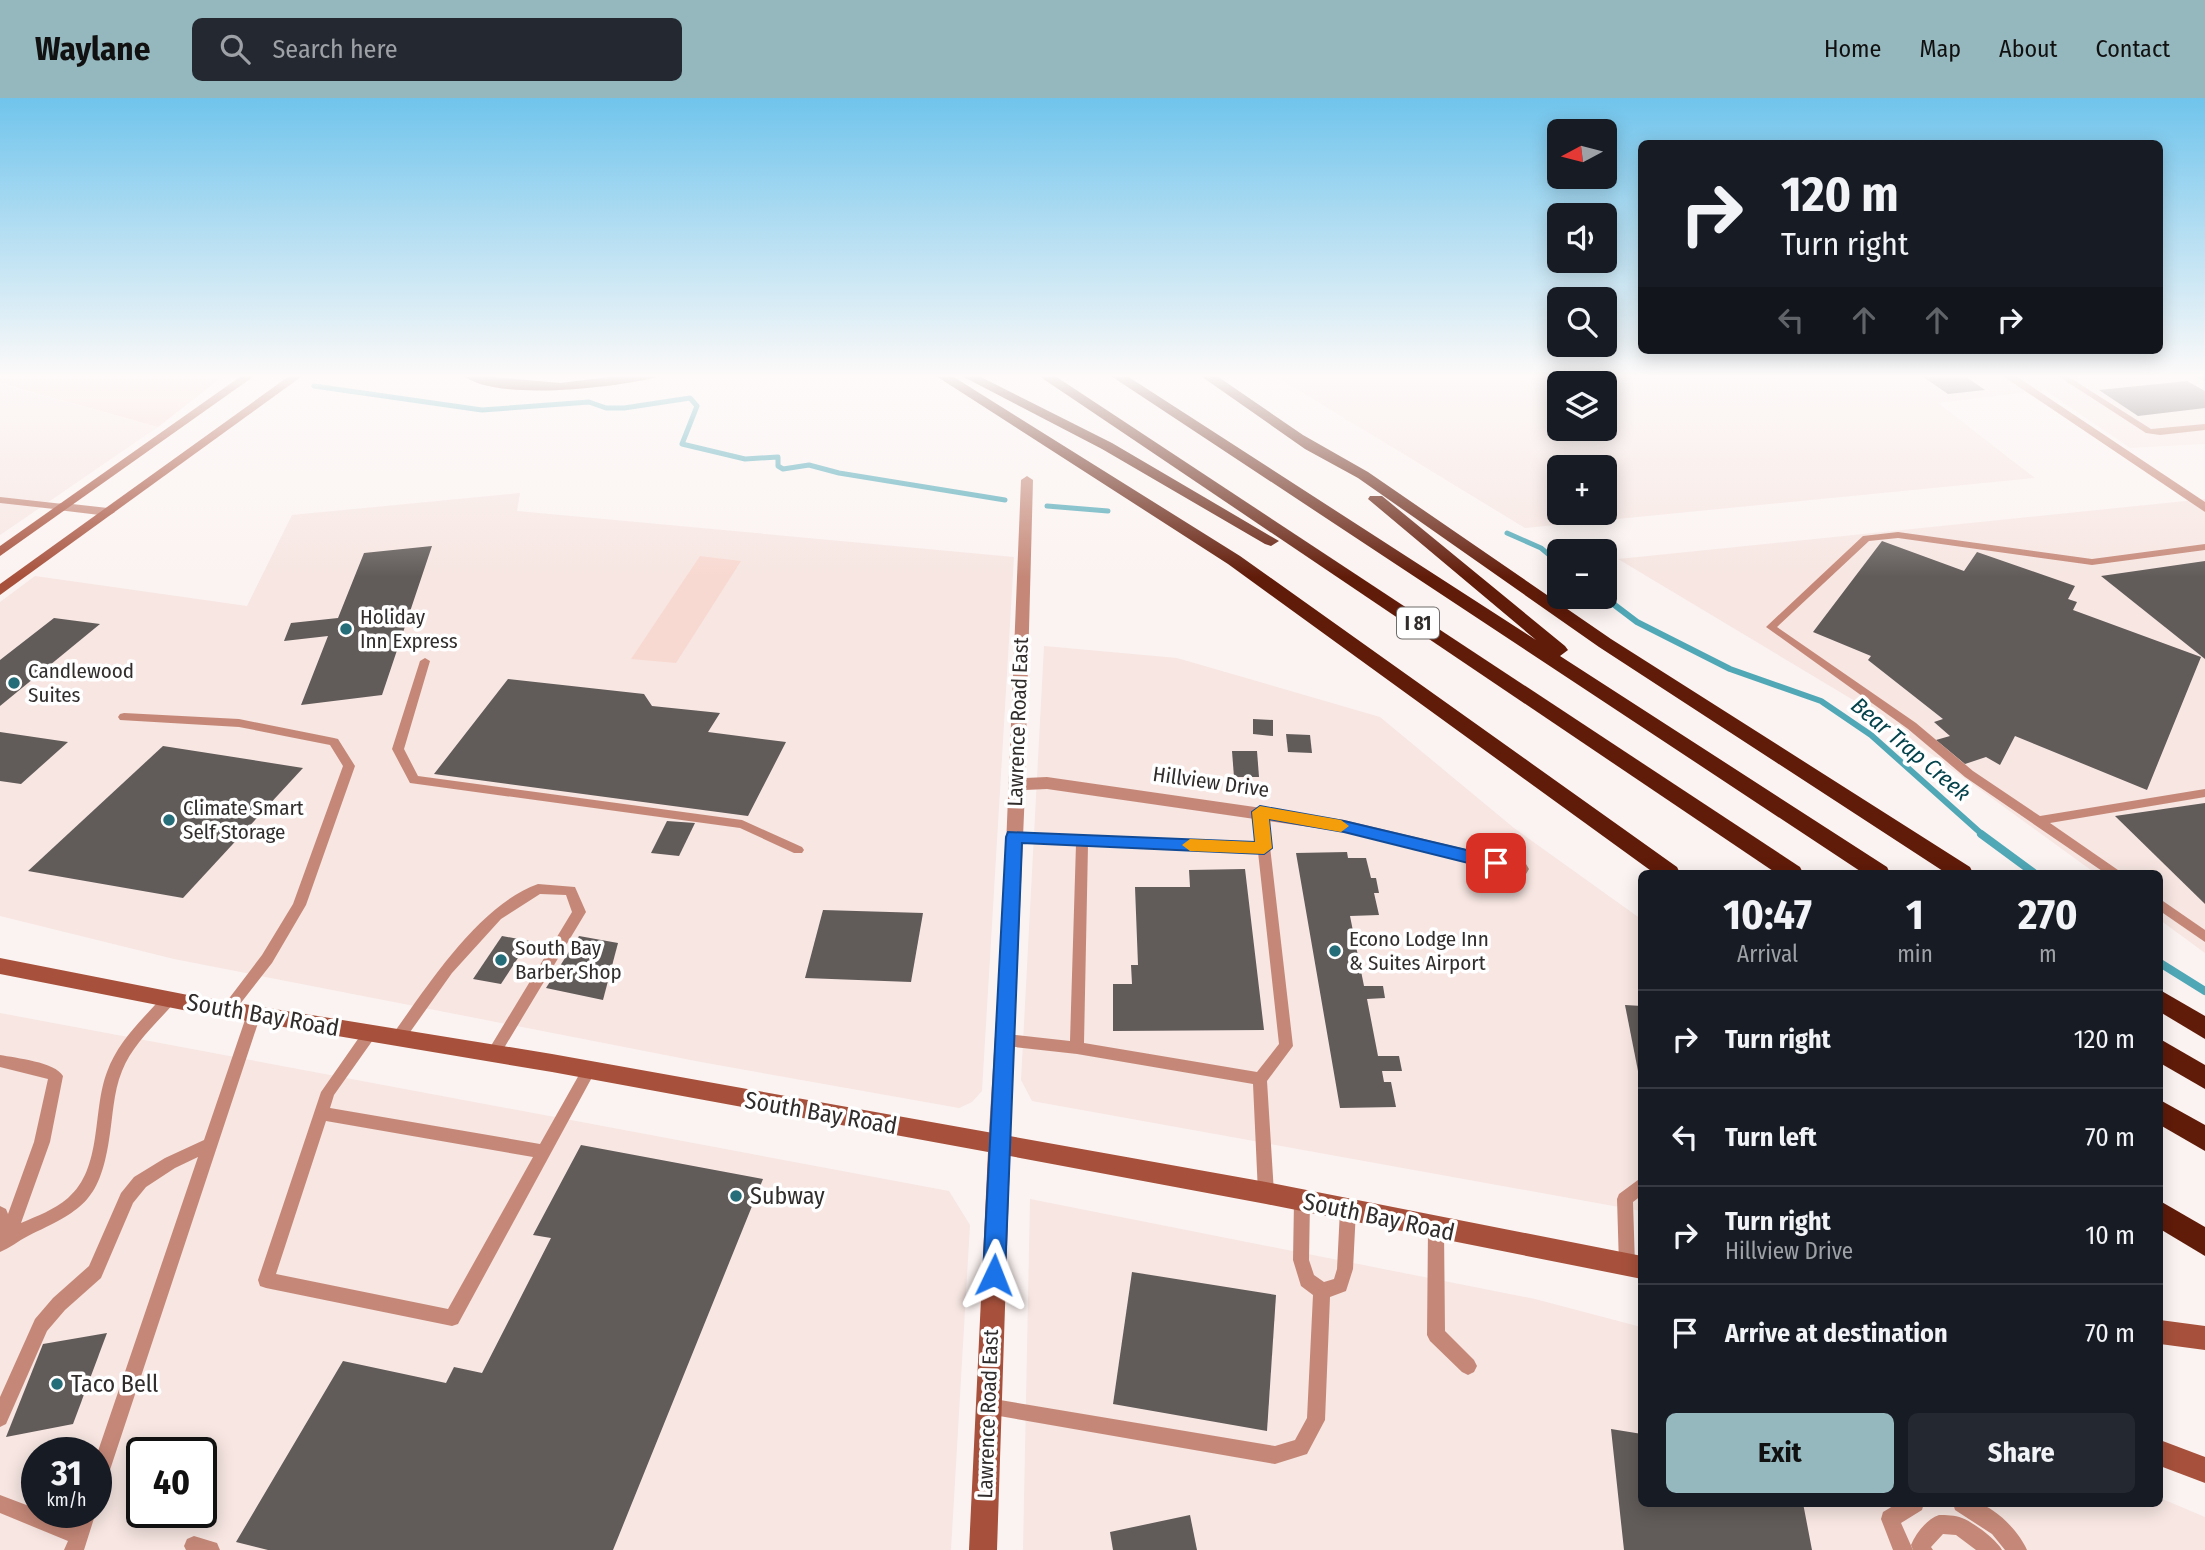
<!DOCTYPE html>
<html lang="en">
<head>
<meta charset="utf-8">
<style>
	:root { --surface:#171b24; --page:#242831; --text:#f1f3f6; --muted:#9ea1a6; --line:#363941; --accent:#95b7be }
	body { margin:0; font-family:"Fira Sans Condensed",sans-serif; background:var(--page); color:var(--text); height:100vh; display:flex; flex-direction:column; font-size:26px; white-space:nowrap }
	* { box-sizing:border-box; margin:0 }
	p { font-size:23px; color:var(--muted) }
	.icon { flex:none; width:38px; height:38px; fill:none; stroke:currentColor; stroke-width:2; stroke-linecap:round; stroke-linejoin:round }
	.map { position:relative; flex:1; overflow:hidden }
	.details { position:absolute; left:1638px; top:772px; width:525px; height:637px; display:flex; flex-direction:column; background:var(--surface); border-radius:10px; box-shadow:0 4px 18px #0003 }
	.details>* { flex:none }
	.banner { position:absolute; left:1638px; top:42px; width:525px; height:214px; border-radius:10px; box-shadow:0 4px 18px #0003; background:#171b24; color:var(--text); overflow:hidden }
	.needle { width:46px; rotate:263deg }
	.tools { position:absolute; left:1547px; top:21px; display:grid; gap:14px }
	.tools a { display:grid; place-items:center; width:70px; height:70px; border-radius:10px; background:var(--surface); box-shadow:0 4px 18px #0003; font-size:35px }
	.speed { position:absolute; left:21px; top:1339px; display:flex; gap:14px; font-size:35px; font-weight:700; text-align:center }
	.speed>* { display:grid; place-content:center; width:91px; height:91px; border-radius:50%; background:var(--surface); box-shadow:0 4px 18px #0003; line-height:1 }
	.speed small { font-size:18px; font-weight:400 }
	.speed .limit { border:4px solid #111; border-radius:10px; background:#fff; color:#111 }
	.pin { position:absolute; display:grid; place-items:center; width:60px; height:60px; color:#fff; margin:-30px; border-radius:14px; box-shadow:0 4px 10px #0006 }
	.me { position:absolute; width:77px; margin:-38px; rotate:2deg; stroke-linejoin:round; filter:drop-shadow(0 0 5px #0008) }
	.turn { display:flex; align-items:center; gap:24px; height:147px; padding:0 28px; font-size:32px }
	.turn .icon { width:91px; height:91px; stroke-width:2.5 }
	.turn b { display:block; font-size:49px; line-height:60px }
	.lanes { display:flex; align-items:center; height:66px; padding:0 28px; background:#0003; justify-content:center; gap:35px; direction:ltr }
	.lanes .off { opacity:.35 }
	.eta { display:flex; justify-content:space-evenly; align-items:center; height:119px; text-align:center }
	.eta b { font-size:42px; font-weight:700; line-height:49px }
	.action { display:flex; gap:14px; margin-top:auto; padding:14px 28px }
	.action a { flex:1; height:80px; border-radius:10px; background:var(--accent); color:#111; font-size:28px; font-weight:700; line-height:80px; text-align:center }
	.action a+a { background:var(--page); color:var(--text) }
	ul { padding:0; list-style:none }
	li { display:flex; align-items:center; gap:21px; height:98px; padding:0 28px; border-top:2px solid var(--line) }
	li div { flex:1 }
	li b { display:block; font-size:26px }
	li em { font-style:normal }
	header { display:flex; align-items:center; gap:42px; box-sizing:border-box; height:98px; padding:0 35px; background:var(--accent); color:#111 }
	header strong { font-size:33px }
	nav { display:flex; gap:38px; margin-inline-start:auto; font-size:24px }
	.search { width:490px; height:63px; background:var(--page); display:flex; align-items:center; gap:18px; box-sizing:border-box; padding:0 24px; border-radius:10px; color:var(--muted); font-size:26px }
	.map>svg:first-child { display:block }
	.built { fill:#f7e6e2; fill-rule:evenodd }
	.green { fill:#f8d9d1 }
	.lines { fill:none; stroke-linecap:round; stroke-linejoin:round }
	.stream-far2 { stroke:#50a8b7; stroke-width:5 }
	.stream-far1 { stroke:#50a8b7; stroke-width:6 }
	.stream { stroke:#50a8b7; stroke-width:8 }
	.building { fill:#615b59 }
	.lane { fill:#c58878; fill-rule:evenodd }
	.street { fill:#c58878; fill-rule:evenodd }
	.secondary { fill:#a7513c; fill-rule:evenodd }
	.highway { fill:#611b09; fill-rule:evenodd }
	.route { fill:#1a73e8; stroke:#114b97; stroke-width:2 }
	.slow { fill:#f59e0b }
	.poi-dot { fill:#256d79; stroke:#fff; stroke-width:2.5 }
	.labels { text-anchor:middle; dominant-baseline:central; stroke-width:7; stroke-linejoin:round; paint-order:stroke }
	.shield { fill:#fff; stroke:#6e6c6b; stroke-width:2 }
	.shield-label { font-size:19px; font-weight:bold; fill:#302d2c }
	.poi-label { font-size:21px; fill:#302d2c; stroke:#fff; text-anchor:start }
	.street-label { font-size:21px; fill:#302d2c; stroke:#fff }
	.water-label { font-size:23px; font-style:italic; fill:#04424b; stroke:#fff }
	.near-street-label { font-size:24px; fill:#302d2c; stroke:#fff }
	.near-poi-label { font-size:24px; fill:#302d2c; stroke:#fff; text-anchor:start }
</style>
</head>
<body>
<header>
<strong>Waylane</strong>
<div class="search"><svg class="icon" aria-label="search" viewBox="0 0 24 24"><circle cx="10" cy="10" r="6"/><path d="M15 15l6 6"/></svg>Search here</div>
<nav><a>Home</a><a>Map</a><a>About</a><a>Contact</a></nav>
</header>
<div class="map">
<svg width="2205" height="1452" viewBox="0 0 2205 1452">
	<rect width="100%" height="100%" fill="#fbf3f1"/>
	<g class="built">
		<path d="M1272,276H2205V346L2130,350L2045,292L1938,305L2035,380L1525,430ZM1559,285H1605V331H1559ZM1559,369H1605V415H1559Z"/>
		<path d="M0,286L158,329L0,437Z"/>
		<path d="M520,395L517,413L1014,459L982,993L972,1004L959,1010L701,964L174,861L0,818V504L35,478L247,508L292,417Z"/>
		<path d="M2205,401V855L2160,822V775H2095L1875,615L1618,461Z"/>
		<path d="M1044,548L1177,560L1380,619L1514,730L1641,821V1113L1032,1003L1021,982Z"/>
		<path d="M0,915L949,1093L970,1127L951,1452H0ZM37,1354H96V1414H37ZM142,1354H201V1414H142Z"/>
		<path d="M1030,1101L1535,1201L1641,1229L1642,1405H2160V1400L2205,1419V1452H1023Z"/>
	</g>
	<g class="green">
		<path d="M0,276H226L158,329L0,285Z"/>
		<path d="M700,458L741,463L676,565L631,561Z"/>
	</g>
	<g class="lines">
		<g class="stream-far2">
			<path d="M314,288L482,312L589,304L606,310H624L690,300L697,308L682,346L745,361L778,359V368L783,371L809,367L839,375L1005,402"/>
			<path d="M1047,408L1108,413"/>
			<path d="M1507,435L1541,450L1559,465"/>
		</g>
		<path class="stream-far1" d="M1604,499L1637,524L1730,571L1821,603L1871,637L1984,738"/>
		<g class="stream">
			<path d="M1981,736L2034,775"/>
			<path d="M2160,865L2205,893"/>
		</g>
	</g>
	<g class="building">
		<path d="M1919,276H1962L1985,292L1948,296Z"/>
		<path d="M2187,283L2205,293V310L2138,318L2099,292Z"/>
		<path d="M1882,443L1964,473L1977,454L2075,488L2068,501L2077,504L2073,512L2201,559L2147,692L2015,638L2000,667L1986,659L1965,666L1936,642L1950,638L1934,624L1943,621L1868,562L1871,558L1813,534Z"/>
		<path d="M432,448L382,597L301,607L328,538L284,543L291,525L338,520L364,455Z"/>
		<path d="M2205,463V561L2101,478Z"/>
		<path d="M54,520L100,526L0,608V562Z"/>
		<path d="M508,581L644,596L652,608L720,615L708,634L786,644L748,718L434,676Z"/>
		<path d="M1253,621L1273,622V638L1253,636Z"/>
		<path d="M0,634L68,644L21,686L0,683Z"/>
		<path d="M1286,636L1310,637L1312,655L1288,654Z"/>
		<path d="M163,648L303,670L183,800L28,773Z"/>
		<path d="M1232,653H1257L1259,679H1234Z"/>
		<path d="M2205,705V806L2115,718Z"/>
		<path d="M667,723L695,725L679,758L651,755Z"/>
		<path d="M1347,754L1348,760H1366L1371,780H1376L1379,795H1374L1379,817L1350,818L1364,888H1383L1385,900L1367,901L1378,958H1399L1402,973H1382L1384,984H1391L1396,1009L1340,1010L1296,755Z"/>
		<path d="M1245,771L1264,932L1113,933V886H1132L1131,867H1138L1135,789H1190L1189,772Z"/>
		<path d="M823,812L923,815L911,884L805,880Z"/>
		<path d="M502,838L529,843L501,886L473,881Z"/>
		<path d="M579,838L618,845L603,902L546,890Z"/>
		<path d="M1625,907L1642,908V982L1640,983Z"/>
		<path d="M581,1047L763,1081L613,1452H268L236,1444L343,1263L446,1285L454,1269L482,1275L551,1140L533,1137Z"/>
		<path d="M1132,1174L1276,1197L1267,1333L1113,1306Z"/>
		<path d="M107,1235L73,1326L6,1339L43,1246Z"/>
		<path d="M1611,1331L1642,1336V1405H1803L1812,1452H1624Z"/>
		<path d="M1190,1417L1197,1452H1113L1110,1434Z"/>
	</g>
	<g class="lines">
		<g class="lane">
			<path d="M2055,276H2064L2151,331L2205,326V332L2160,337L2146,335Z"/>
			<path d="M2192,276L2205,278V283L2193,278Z"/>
			<path d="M0,399L63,406L68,409L63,412L0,405Z"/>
			<path d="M1898,434L2092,461L2205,446V452L2092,467L1898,440L1869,443L1777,529L1916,625L1973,673L2040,718L2205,691V699L2050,725L2118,772L2120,775H2105L1965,679L1908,631L1766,529L1863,438Z"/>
			<path d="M425,560L430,563L404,651L418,678L742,722L802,749L804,752L802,755H794L740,730L410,685L392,651L420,563Z"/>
			<path d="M124,615L239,621L334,640L338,641L355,668L306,807L272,865L233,915L228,917L223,915L221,911L262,857L293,806L343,668L330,647L239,629L120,622L118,619L120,616Z"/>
			<path d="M1260,710L1266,714L1293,948L1267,983L1274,1095L1272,1100L1266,1102L1260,1100L1258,1095L1253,986L1077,956L1006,948L1001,946L999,942L1001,938L1006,936L1070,943L1076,746L1014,744L1010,742L1008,739L1010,736L1257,745L1254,714ZM1088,747L1258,754L1279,946L1257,974L1084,945Z"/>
			<path d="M538,786L575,789L586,814L498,960L493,962L488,960L486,956L572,814L566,797L540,796L501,821L452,875L403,944L398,946L393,944L391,940L393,936C428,887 479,807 538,786Z"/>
			<path d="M2160,801L2205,832V844L2160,813Z"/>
			<path d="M169,895L174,897L176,901L174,905C156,926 132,947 122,973C113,995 113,1019 109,1042C99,1105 81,1112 28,1138C18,1143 10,1150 0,1154V1108L6,1111L8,1116L34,1044L48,981L0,969V957C16,960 55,964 63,978L50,1044L21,1125C37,1118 54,1112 68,1100C103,1070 92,1013 107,974C118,943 143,921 164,897Z"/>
			<path d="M254,910L259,912L261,916L105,1387L103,1394L96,1396V1359L198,1059L175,1070L146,1089L133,1105L101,1180L65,1212L47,1233L6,1326L0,1329V1299L35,1221L53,1200L89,1168L121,1095L134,1079L165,1060L204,1042L247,916L249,912Z"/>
			<path d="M370,929L375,931L377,935L375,939L334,997L330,1010L540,1046L584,968L589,966L594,968L596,972L458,1226L452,1228L266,1190L260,1188L258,1182L321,994L365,931ZM326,1023L533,1059L448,1211L276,1176Z"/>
			<path d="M1642,1079V1097L1633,1104L1635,1167L1633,1173L1627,1175L1621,1173L1619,1167L1617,1101L1619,1096Z"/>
			<path d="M1302,1096L1308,1098L1310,1103L1309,1162L1314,1177L1324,1184L1334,1181L1337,1171L1340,1112L1342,1107L1348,1104L1354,1107L1356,1112L1353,1171L1346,1193L1330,1199L1325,1322L1307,1356L1275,1366L982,1315L979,1309L982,1303L988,1300L1275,1348L1295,1342L1307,1320L1313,1197L1301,1188L1293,1162L1294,1103L1296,1098Z"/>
			<path d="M1436,1123L1442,1126L1444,1131L1445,1233L1474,1262L1477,1268L1474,1274L1468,1277L1462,1274L1430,1243L1427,1237L1428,1131L1430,1126Z"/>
			<path d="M0,1397L37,1411V1414H43L73,1426L78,1414H96L84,1452H64L68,1443L0,1415Z"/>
			<path d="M1898,1405H1924L1922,1412L1901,1425L1913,1452H1893L1881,1421L1883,1414Z"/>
			<path d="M1953,1405C1960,1405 1969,1404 1976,1405C1995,1408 2020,1435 2027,1452H2005L1992,1436L1955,1412Z"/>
			<path d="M1939,1417C1946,1417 1955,1417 1962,1420C1973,1424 1997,1442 2002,1452H1976L1956,1437L1943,1436L1931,1449L1933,1452H1913L1911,1447C1916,1435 1927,1421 1939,1417Z"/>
			<path d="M194,1438L217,1445L220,1452H186L184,1448L187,1441Z"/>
		</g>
		<g class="street">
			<path d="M2000,276H2013L2205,404V414Z"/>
			<path d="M1027,378L1033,382L1025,680L1047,679L1344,722L1520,764L1526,766L1529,771L1526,776L1520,778L1344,734L1047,691L1025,692L1010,1048L1007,1055L999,1058L991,1055L988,1048L1004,797L1021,382Z"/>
			<path d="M63,405L108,410L115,414L108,418L58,412V406Z"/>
		</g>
		<g class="secondary">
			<path d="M244,276H257L0,458V448Z"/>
			<path d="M292,276H305L0,497V486Z"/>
			<path d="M0,860L188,897L552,956L1266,1084L1642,1158V1181L1266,1106L1010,1058L997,1452H969L988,1054L552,974L188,913L0,876Z"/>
			<path d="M2160,1222L2205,1228V1252L2160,1246Z"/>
			<path d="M2160,1342L2205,1359V1385L2160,1368Z"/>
		</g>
		<g class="highway">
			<path d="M461,276L560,285L633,276H660L658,279C617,289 494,305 461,276Z"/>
			<path d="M933,276H949L1240,458L1677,769L1680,775H1654L1228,466Z"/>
			<path d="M958,276H975L1112,345L1279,443L1271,448L1265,446L1102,351Z"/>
			<path d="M1036,276H1052L1800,769L1803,775H1776Z"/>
			<path d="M1108,276H1124L1536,542L1368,401L1370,398H1382L1565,548L1568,552L1560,558L1887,769L1890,775H1863Z"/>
			<path d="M1198,276H1214L1303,337L1368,374L1611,541L1970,769L1973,775H1946L1599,549L1358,380L1305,351Z"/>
			<path d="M2160,892L2205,918V941L2160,914Z"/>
			<path d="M2160,941L2205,967V991L2160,965Z"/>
			<path d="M2160,1002L2205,1027V1053L2160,1027Z"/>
			<path d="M2160,1103L2205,1129V1158L2160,1131Z"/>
		</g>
	</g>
	<linearGradient id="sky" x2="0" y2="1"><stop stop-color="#70c4ec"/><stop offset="0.58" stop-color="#fdfaf9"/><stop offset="1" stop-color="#fdfaf9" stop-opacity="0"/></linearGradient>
	<rect width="2205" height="479" fill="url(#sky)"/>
	<path class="route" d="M1260,708L1344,723L1496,759L1504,765L1496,772L1344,734L1269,721L1272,750L1264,756L1022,745L1005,1177L1002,1185L994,1188L986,1185L983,1177L1006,739L1008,734L1255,744L1252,714Z"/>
	<path class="slow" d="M1260,708L1341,722L1349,728L1341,734L1269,721L1272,750L1264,756L1190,753L1182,747L1190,741L1255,744L1252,714Z"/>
	<g class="poi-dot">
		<circle cx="346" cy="531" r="7"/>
		<circle cx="14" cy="585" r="7"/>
		<circle cx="169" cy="722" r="7"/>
		<circle cx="1335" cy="853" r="7"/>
		<circle cx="501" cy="862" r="7"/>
		<circle cx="736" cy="1098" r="7"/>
		<circle cx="57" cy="1286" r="7"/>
	</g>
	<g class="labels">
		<rect class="shield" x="1397" y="509.5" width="42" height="31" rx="5"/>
		<g class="shield-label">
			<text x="1418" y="525">I 81</text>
		</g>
		<g class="poi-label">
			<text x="360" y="519">Holiday<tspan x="360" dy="24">Inn Express</tspan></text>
			<text x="28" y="573">Candlewood<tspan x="28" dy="24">Suites</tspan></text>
			<text x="183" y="710">Climate Smart<tspan x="183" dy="24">Self Storage</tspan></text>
			<text x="1349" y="841">Econo Lodge Inn<tspan x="1349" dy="24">&amp; Suites Airport</tspan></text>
			<text x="515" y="850">South Bay<tspan x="515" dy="24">Barber Shop</tspan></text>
		</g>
		<g class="street-label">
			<text transform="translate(1018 624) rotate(-88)">Lawrence Road East</text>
			<text transform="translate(1211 684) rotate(8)">Hillview Drive</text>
			<text transform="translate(988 1316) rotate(-88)">Lawrence Road East</text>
		</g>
		<g class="water-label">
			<text transform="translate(1911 651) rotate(40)">Bear Trap Creek</text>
		</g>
		<g class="near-street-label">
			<text transform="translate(263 917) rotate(10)">South Bay Road</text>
			<text transform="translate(821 1015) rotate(10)">South Bay Road</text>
			<text transform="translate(1379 1119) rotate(12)">South Bay Road</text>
		</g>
		<g class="near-poi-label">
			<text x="750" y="1098">Subway</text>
			<text x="71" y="1286">Taco Bell</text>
		</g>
	</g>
</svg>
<div class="tools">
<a><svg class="needle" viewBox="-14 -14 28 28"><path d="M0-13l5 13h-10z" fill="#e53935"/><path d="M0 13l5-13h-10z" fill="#9ea1a6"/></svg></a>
<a><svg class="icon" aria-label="sound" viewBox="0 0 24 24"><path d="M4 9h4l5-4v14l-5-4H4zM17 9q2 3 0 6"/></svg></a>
<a><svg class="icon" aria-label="search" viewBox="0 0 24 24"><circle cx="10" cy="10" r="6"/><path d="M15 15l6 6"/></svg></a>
<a><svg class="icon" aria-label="layers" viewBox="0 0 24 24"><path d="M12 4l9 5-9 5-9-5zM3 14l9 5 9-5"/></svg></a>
<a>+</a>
<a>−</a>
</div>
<div class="speed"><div>31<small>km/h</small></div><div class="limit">40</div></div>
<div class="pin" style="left:1496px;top:765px;background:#d93025"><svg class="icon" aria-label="arrive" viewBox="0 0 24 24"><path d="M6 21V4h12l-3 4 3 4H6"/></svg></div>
<svg class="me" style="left:994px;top:1177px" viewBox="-20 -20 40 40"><path d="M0-17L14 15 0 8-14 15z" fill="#1a73e8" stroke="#fff" stroke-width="4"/></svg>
<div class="banner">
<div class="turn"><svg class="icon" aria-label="right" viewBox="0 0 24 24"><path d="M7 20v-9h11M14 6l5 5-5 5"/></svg><div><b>120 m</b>Turn right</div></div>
<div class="lanes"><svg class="icon off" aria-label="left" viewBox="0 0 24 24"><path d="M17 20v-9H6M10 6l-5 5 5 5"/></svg><svg class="icon off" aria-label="ahead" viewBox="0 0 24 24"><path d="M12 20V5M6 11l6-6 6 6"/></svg><svg class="icon off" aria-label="ahead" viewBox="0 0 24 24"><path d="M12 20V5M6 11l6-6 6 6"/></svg><svg class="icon" aria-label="right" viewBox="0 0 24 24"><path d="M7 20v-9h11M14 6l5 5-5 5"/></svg></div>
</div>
<section class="details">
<div class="eta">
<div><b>10:47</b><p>Arrival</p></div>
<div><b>1</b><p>min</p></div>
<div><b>270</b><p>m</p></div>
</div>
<ul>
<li><svg class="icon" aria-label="right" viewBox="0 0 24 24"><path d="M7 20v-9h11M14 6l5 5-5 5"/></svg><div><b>Turn right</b></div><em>120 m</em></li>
<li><svg class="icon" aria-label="left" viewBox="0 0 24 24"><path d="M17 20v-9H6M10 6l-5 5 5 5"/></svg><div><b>Turn left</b></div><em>70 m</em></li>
<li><svg class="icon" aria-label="right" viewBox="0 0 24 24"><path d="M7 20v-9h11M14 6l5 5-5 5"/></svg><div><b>Turn right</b><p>Hillview Drive</p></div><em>10 m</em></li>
<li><svg class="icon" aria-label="arrive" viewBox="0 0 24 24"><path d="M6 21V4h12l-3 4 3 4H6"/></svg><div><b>Arrive at destination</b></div><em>70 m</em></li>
</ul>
<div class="action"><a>Exit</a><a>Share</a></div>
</section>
</div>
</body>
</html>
